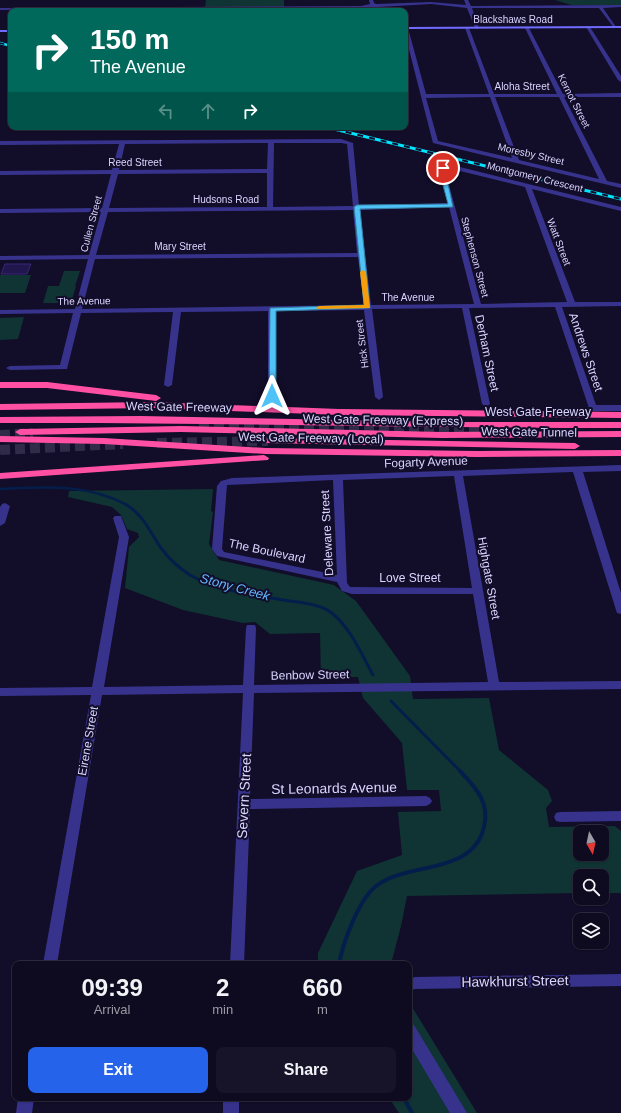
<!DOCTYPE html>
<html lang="en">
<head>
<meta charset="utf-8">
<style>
	:root { --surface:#0e0a1f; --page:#171328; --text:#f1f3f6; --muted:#9b9aa4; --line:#2e2b3d; --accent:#2563eb }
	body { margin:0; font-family:Helvetica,sans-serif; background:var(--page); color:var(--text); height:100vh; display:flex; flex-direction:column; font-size:15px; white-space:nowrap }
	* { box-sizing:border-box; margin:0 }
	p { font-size:13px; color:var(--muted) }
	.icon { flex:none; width:22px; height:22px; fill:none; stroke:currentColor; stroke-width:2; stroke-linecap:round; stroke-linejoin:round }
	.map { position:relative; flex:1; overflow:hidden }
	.side { position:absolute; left:12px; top:961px; width:400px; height:140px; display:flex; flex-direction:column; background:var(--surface); border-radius:8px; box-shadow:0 1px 3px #0004,0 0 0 1px var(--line) }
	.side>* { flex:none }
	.hud { position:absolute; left:8px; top:8px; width:400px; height:122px; border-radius:8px; box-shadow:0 1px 3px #0004,0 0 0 1px var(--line); background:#00695c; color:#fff; overflow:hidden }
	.needle { width:26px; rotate:171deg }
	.tools { position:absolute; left:573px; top:825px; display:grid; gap:8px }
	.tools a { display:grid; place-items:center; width:36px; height:36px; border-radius:8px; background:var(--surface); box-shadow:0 1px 3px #0004,0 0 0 1px var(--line); font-size:20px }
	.pin { position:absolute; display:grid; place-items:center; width:34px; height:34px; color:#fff; margin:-17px; border:2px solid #fff; border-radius:50%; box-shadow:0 1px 4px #0007 }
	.me { position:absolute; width:44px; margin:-22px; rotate:0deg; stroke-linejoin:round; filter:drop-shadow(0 0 3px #0008) }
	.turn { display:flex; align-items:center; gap:14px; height:84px; padding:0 16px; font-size:18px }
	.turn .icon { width:52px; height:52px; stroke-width:2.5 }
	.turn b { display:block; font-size:28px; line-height:34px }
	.lanes { display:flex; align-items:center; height:38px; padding:0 16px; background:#0003; justify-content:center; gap:20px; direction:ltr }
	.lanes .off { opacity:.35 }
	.eta { display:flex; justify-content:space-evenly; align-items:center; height:68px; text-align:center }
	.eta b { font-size:24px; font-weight:700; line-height:28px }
	.primary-button { display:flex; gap:8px; margin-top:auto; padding:8px 16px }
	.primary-button a { flex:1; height:46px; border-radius:8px; background:var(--accent); color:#fff; font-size:16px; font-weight:700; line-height:46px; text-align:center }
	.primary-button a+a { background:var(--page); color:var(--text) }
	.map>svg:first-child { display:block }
	.green { fill:#0f3433; fill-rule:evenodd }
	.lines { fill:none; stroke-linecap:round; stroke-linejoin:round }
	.stream-far2 { stroke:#041e4b; stroke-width:2.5 }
	.stream-far1 { stroke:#041e4b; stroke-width:3 }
	.stream { stroke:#041e4b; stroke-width:4 }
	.building { fill:#22174c; stroke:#37277b }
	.motorway-tunnel { stroke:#302b49; stroke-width:10; stroke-dasharray:10 5; stroke-linecap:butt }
	.minor { fill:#37338d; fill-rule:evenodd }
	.secondary { fill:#706cff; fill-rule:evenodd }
	.motorway { fill:#ff50a4; fill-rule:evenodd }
	.rail-far1-casing { stroke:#01e6ff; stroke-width:2.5 }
	.rail-casing { stroke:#01e6ff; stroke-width:3 }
	.rail-far1 { stroke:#120d29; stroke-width:1.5; stroke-dasharray:4.5; stroke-linecap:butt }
	.rail { stroke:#120d29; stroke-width:2; stroke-dasharray:6; stroke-linecap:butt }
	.route { fill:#4fc3f7; stroke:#337fa1 }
	.slow { fill:#f59e0b }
	.labels { text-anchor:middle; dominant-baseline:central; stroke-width:4; stroke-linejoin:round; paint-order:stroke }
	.far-street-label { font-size:10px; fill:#dad5ff; stroke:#120d29 }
	.street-label { font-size:12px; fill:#dad5ff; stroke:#120d29 }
	.water-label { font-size:13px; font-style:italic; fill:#63b7ff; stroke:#120d29 }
	.near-street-label { font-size:14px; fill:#dad5ff; stroke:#120d29 }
</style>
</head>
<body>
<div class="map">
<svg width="621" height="1113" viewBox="0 0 621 1113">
	<rect width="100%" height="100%" fill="#120d29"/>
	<g class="green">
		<path d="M206,0H284V7H205Z"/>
		<path d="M555,0H621V5H571Z"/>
		<path d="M64,271H80L75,286H59Z"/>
		<path d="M0,275H31L25,293H0Z"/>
		<path d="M48,286H76L71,303H43Z"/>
		<path d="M24,317L18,339L0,340V318Z"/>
		<path d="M213,489L211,511L213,512L209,544L219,560L334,585L356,601L410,676L413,699L489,698L499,750L548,790L552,801L546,808L549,827L615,826L621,831V893H602V876H580V893L407,896L401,926L391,964H318V953L357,871L402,855L398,812L441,811L439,790H407L402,743L363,698L358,677L321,678L320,633L270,634L255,622L243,623L183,610L125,588L129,547L139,537L138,533L127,529L121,515L112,507L68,497L69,491ZM580,832H602V854H580Z"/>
		<path d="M409,1002L477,1113H399L389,1098H409Z"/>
	</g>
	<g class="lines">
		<path class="stream-far2" d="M0,489C44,487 87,483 127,505"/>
		<g class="stream-far1">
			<path d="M125,504C143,514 150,532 161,548C169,559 179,568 190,575C219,592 257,595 290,601C304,603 321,604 333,614C351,629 362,655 373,675"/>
			<path d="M391,701L461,772"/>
		</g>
		<g class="stream">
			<path d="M339,964C343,943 358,901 375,887C405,861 473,876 484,827C490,802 476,788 460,771"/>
			<path d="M404,1098L412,1113"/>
		</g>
	</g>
	<path class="building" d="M5,264H31L27,274H1Z"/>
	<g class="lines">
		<g class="motorway-tunnel">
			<path d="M199,427H521"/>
			<path d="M0,435L33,433"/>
			<path d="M157,443L268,441"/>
			<path d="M0,450L123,444"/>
		</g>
		<g class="minor">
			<path d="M369,0H373L374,3L376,4L431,2L466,5L464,0H468L471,6L621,5V7L603,8L616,27L614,28L599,8H472L479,28L477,29L475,28L467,8L431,4L361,8L0,10V8L361,6L370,4Z"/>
			<path d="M588,26L590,27L621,76V82L618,80L586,27Z"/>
			<path d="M405,27L408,28L426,94H489L465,28L467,27L469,28L494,94H557L525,28L527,27L529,28L563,94L621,93V97H564L607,181L621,184V188L433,143L405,34ZM490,97L512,158L438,141L426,98ZM495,97H559L599,179L519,160Z"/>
			<path d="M341,139L353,143L359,206L448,203L439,169L452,165L621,207V211L532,189L575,302H621V306L562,307L596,405H621V411H593L589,408L555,307L469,308L490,404L486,407L482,404L462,308L372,309L383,397L379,400L375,397L364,310L276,311V396L272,399L268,396V311L181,312L172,385L168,387L164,385L173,312L81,313L67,369L10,370L6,368L10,366L60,365L73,313L0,314V310L75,309L88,259L0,260V256L89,255L101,212L0,213V209L102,208L111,174L0,175V171L112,170L119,144L0,145V141ZM268,143L267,169L119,170L125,144ZM274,143H341L347,144L353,206L273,207ZM452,169L525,187L567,302L481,304L445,170ZM267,173V207L109,208L118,174ZM449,207L474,304L371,305L360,210ZM353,210L357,253L96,255L108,212ZM358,257L364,305L82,309L95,259Z"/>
			<path d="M621,465V471L583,472L621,593V614L617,613L616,610L573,472L463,476L499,682L621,681V689L254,693L250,799L426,796L430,798L432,801L430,804L426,806L250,809L244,964H230L243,693L102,695L57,964H43L91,695L0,696V688L92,687L119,537L113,518L115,516H121L129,537L104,687L243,685L246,628L247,625H255L256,628L254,685L488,682L473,594H352L342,591L337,582L217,556L212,549L217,486L221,481L232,478ZM454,476L472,588L350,587L347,583L343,480ZM333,480L337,575L224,552L222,549L227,485Z"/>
			<path d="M5,503L10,506L5,523L0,526V507L2,504Z"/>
			<path d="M621,811V821L560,822L556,821L554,817L556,813L560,812Z"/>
			<path d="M621,974V986L415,989L409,991V979L415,977Z"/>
			<path d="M409,1023L414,1025L467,1113H450L409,1044Z"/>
			<path d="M18,1098H34L32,1113H16Z"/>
			<rect x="223" y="1098" width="16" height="15"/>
		</g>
		<g class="secondary">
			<path d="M621,26V28L405,29V27Z"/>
			<rect x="0" y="30" width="11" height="2"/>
		</g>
		<g class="motorway">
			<path d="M0,382H47L156,395L161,398L156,401L47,388H0Z"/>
			<path d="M153,402L339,409L621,412V418L339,415L153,408L0,410V404Z"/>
			<path d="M141,416L453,422H621V428C414,428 207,422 0,423V417Z"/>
			<path d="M181,426L442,432L621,431V437L442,438L181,432L20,435L15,432L20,429Z"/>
			<path d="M0,436L104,438L266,448L477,451L621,450V456L477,457L266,454L104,444L0,442Z"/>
			<path d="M268,438L575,443L580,446L575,449L264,443L263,441Z"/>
			<path d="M264,455L269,458L268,460L0,479V473Z"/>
		</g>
		<g class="rail-far1-casing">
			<g id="rail-far1">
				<path d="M0,43L11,46"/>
				<path d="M326,127L338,130"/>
			</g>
		</g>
		<g class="rail-casing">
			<path id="rail" d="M334,129L621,199"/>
		</g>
		<use href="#rail-far1" class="rail-far1"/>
		<use href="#rail" class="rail"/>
	</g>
	<path class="route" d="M443,166L446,168L445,170L453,207L360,209L370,308L276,311V396L275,397H269L270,308L364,305L354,207L357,205L448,204L439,170Z"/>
	<path class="slow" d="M363,270L366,272L370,308L317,309L316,308L319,306L364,305L360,272Z"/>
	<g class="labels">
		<g class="far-street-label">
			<text x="513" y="19">Blackshaws Road</text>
			<text x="522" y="86">Aloha Street</text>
			<text transform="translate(574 101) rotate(63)">Kernot Street</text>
			<text transform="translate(531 154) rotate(13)">Moresby Street</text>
			<text x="135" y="162">Reed Street</text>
			<text transform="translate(535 177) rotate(14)">Montgomery Crescent</text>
			<text x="226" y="199">Hudsons Road</text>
			<text transform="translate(91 224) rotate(-75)">Cullen Street</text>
			<text transform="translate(559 242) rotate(69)">Watt Street</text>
			<text x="180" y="246">Mary Street</text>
			<text transform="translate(475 257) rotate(75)">Stephenson Street</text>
			<text x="408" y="297">The Avenue</text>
			<text transform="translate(84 301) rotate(-1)">The Avenue</text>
			<text transform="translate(362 344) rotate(-97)">Hick Street</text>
		</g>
		<g class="street-label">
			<text transform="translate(586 352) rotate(71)">Andrews Street</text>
			<text transform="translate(487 353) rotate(78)">Derham Street</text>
			<text transform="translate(179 407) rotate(1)">West Gate Freeway</text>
			<text x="538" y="412">West Gate Freeway</text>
			<text transform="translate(383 420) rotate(1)">West Gate Freeway (Express)</text>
			<text transform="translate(529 432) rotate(1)">West Gate Tunnel</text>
			<text transform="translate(311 438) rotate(1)">West Gate Freeway (Local)</text>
			<text transform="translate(426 462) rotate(-2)">Fogarty Avenue</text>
			<text transform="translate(327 533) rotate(-93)">Deleware Street</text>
			<text transform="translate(267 551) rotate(12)">The Boulevard</text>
			<text x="410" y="578">Love Street</text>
			<text transform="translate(489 578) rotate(80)">Highgate Street</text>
			<text transform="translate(310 675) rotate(-1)">Benbow Street</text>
			<text transform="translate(88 741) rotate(-80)">Eirene Street</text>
		</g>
		<g class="water-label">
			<text transform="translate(235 587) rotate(15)">Stony Creek</text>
		</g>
		<g class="near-street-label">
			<text transform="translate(334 788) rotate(-1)">St Leonards Avenue</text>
			<text transform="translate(244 796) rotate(-87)">Severn Street</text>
			<text transform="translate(515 981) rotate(-1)">Hawkhurst Street</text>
		</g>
	</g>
</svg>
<div class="tools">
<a><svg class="needle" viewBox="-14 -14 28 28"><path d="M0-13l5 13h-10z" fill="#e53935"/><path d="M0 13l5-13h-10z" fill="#9b9aa4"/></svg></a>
<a><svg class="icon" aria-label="search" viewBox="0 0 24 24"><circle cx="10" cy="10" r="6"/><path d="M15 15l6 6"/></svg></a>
<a><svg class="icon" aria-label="layers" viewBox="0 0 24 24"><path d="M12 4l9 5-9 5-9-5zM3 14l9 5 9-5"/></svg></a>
</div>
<div class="pin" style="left:443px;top:168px;background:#d93025"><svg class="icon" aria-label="arrive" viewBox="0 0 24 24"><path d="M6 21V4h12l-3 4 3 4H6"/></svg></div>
<svg class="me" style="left:272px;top:396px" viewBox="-20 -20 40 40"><path d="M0-17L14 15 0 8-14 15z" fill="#4fc3f7" stroke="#fff" stroke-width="4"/></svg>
<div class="hud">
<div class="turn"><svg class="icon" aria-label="right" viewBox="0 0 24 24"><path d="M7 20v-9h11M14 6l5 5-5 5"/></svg><div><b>150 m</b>The Avenue</div></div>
<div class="lanes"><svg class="icon off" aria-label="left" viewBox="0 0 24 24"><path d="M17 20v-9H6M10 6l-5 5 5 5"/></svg><svg class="icon off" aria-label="ahead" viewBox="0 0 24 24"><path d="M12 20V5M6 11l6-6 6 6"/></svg><svg class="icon" aria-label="right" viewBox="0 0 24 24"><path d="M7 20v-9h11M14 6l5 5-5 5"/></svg></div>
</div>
<section class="side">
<div class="eta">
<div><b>09:39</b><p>Arrival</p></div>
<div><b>2</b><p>min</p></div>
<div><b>660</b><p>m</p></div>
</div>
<div class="primary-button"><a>Exit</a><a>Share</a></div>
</section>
</div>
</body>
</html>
